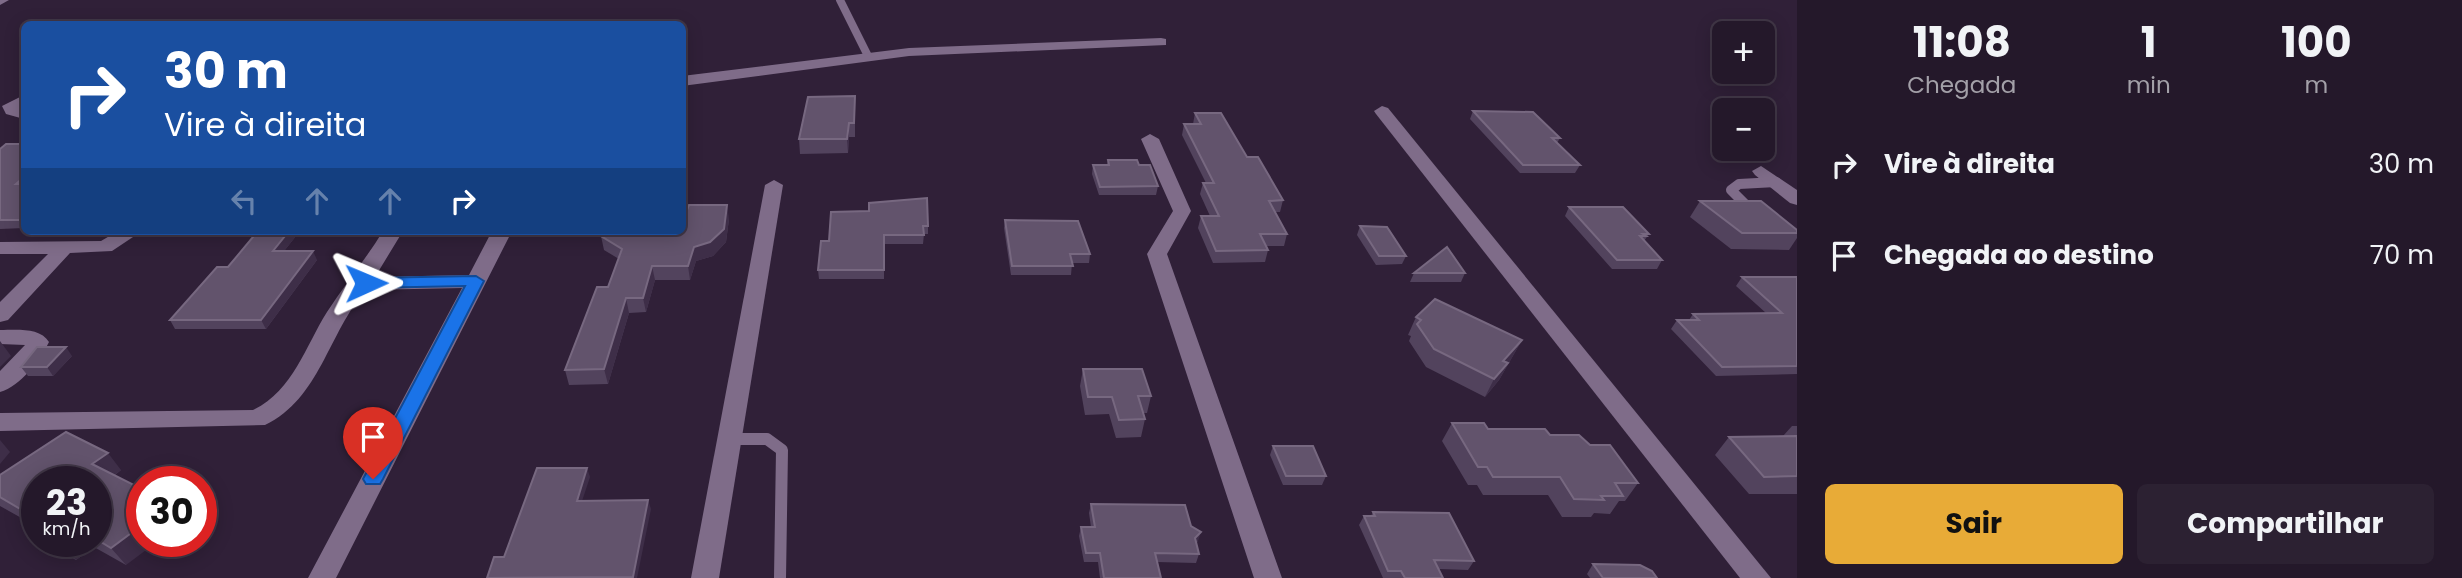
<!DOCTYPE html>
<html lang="pt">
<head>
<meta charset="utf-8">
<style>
	:root { --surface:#24182a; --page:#2c2132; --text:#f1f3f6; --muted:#a3a0a8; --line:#413747; --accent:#e8ab37 }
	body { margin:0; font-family:Poppins,sans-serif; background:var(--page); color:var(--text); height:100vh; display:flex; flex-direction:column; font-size:26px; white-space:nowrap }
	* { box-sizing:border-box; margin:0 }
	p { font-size:23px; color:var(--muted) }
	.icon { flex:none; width:38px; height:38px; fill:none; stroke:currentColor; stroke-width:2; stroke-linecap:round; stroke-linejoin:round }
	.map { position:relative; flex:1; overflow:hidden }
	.panel { display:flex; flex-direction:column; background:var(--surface); width:665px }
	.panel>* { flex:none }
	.banner { position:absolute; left:21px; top:21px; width:665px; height:214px; border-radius:10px; box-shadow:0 4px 18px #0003,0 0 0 2px var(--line); background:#1a4fa0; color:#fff; overflow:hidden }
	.buttons { position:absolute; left:1712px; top:21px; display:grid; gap:14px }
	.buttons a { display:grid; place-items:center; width:63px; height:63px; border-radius:10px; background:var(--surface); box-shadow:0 4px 18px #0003,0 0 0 2px var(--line); font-size:35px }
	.speed { position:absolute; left:21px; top:466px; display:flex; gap:14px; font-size:35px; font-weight:700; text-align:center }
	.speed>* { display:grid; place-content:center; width:91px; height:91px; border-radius:50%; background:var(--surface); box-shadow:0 4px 18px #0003,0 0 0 2px var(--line); line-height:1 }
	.speed small { font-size:18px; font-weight:400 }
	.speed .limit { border:10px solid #d22; background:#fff; color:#111 }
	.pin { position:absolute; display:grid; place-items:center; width:60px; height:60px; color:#fff; margin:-72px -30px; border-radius:50% 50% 50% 0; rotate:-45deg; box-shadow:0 0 7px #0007 }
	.pin .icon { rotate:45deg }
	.me { position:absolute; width:77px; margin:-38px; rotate:89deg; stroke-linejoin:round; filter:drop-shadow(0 0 5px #0008) }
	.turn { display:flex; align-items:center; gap:24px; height:147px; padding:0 28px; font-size:32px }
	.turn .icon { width:91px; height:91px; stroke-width:2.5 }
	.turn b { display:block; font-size:49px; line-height:60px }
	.lanes { display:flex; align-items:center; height:66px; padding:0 28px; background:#0003; justify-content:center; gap:35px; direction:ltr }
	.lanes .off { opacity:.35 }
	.eta { display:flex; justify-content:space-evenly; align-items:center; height:119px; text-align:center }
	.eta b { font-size:42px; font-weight:700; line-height:49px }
	.action { display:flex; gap:14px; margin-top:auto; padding:14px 28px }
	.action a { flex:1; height:80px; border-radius:10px; background:var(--accent); color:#111; font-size:28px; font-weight:700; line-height:80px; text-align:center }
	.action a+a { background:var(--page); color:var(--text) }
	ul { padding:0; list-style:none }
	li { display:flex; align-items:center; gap:21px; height:91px; padding:0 28px }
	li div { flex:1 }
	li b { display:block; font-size:26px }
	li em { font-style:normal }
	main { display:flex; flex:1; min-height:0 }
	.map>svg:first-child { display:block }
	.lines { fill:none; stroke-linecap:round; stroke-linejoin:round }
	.lane-far2 { stroke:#7f6c89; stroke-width:8 }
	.lane-far1 { stroke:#7f6c89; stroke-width:10 }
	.lane { stroke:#7f6c89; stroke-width:12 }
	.street { fill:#7f6c89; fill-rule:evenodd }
	.wall { fill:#52435d }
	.shaded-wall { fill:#3e2e48 }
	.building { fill:#62536c; stroke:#776880; stroke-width:2 }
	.route { fill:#1a73e8; stroke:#114b97; stroke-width:2 }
</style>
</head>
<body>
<main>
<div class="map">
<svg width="1797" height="578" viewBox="0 0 1797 578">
	<rect width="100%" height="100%" fill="#302038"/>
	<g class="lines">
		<path class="lane-far2" d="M840,0L868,56"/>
		<path class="lane-far1" d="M1751,210L1731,190L1739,184L1776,182"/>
		<path class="lane" d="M729,439H767L782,450L780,578"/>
		<g class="street">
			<path d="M0,0H9L0,5Z"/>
			<path d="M1161,38L1166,39V45L909,56L682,86V76L909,48Z"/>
			<path d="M24,95V106L19,108L24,109V119L6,114L2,106Z"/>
			<path d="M1382,106L1388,108L1771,578H1740L1376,114L1374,111Z"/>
			<path d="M1150,134L1159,139L1191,211L1167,254L1282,578H1254L1147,254L1173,211L1141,139Z"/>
			<path d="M1761,166L1797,190V205L1790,203L1755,175L1752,171Z"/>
			<path d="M774,180L783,185L719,578H691L765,185Z"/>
			<path d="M118,231H142L112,251L70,253L8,320L0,322V302L48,254H0V242L101,241Z"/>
			<path d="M383,231H403L375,277L469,275L492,231H512L336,578H308L462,288L366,290C328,333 320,399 265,425L0,431V413L253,410C293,391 305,347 327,312C345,284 366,259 383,231Z"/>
			<path d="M0,330C16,330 40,327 49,342C39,361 21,386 0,392V371L25,345L0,344Z"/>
		</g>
	</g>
	<g class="wall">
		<path d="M855,96V137H849L848,153L800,154L799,139Z"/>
		<path d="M1473,111L1560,138L1557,143L1580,165L1575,173H1520L1470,119Z"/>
		<path d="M1195,113L1247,157L1283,200L1280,212H1275L1287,234L1284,246H1267L1268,250L1265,262L1213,263L1198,228L1201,216H1210L1200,194L1203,183H1206L1182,135L1184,124H1193Z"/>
		<path d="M24,144V228L0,229V149Z"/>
		<path d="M1108,160L1139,165L1158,186L1156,195H1099L1092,174L1093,165H1107Z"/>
		<path d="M1700,201L1797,230V238L1789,250L1731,249L1690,217Z"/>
		<path d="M1569,207L1649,234L1644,241L1662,260L1657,269H1612L1565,216Z"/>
		<path d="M869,211L928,226V234H924L923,244H884V279H819L818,270L829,241Z"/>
		<path d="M729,219L726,242L713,256L696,261L690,280H655L646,312L629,313L608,384L569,385L565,370L608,287L619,259L604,250L601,236L682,231Z"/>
		<path d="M1005,220L1090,254L1089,263H1072L1071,275H1011L1004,228Z"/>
		<path d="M1360,226L1406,256L1402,264L1376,265L1357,235Z"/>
		<path d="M300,231L284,251L317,260L266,329H175L170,320L228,267Z"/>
		<path d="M1414,273H1465L1461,282H1410Z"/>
		<path d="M1742,277H1797V374L1716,376L1671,329L1677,320H1689L1693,314L1766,313L1736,286Z"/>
		<path d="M1416,317L1522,340L1499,380L1485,397L1426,367L1409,341L1411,336L1408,335Z"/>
		<path d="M72,356L53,376H28L21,367Z"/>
		<path d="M1083,369L1151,396L1147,413H1143L1145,419L1141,437L1116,438L1109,414L1085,415L1080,386Z"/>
		<path d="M1452,423L1488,429L1550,435L1638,483L1625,501H1619L1610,514L1594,513L1591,517H1562L1548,495H1483L1477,485H1468L1442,441Z"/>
		<path d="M1792,426H1797V494H1749L1715,455L1729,437L1783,436Z"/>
		<path d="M1273,446L1326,476L1322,485H1283L1270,455Z"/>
		<path d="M121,470L115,475L126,565L94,547L76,560L42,541H96V481H37V536L23,521L25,520L0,506V475Z"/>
		<path d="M1091,504L1191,526L1198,541L1196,543L1199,554L1196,563L1157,562L1161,578H1100L1098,562H1084L1079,536L1081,527H1091L1089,513Z"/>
		<path d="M1373,512L1474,561L1468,570L1439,569L1443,578H1383L1359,525L1364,516H1371Z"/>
		<path d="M1593,564L1657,578H1590L1587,574Z"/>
	</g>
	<g class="shaded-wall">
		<path d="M849,123V137L848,153L847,139Z"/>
		<path d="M24,177V190L16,184Z"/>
		<path d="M727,205L729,219L726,242L713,256L696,261L690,280L688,266L694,247Z"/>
		<path d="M289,231H300L277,260L273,251Z"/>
		<path d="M313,251L317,260L266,329L261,320Z"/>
		<path d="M652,266L655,280L646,312L643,298Z"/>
		<path d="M626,298L629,313L608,384L604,369Z"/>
		<path d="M1522,340L1499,380L1485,397L1503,361Z"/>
		<path d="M0,341L11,356L0,367Z"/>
		<path d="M66,347L72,356L53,376L47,367Z"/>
		<path d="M0,440L10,452L0,464Z"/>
		<path d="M108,453L121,470L106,482L92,464Z"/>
		<path d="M587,468L590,477L579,510L577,501Z"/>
		<path d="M648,500L651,509L637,578H633Z"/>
		<path d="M142,525V541H158L126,565L111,548Z"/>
		<path d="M1201,532L1198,541L1192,547L1195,538Z"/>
		<path d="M63,541H88L94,547L76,560L61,542Z"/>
	</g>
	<g class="building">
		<path d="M855,96L854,123H849L847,139H799L808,97Z"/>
		<path d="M1473,111L1533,112L1560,138H1552L1580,165H1523Z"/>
		<path d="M1195,113H1221L1247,157H1258L1283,200L1269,201L1287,234H1260L1268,250L1216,251L1201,216H1219L1203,183H1214L1184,124H1201Z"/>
		<path d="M6,144H24V177L16,184H24V220H0V149Z"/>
		<path d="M1108,160H1137L1139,165H1150L1158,186L1100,187L1093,165H1109Z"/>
		<path d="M927,198L928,226H923L924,235H884V270H818L821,241H829L831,212L869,211V203Z"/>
		<path d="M1700,201H1761L1797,230V233H1742Z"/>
		<path d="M689,205H727L724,229L710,242L694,247L688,266H652L643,298H626L604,369L565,370L597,287H608L622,249L601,236L603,231H682V222Z"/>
		<path d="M1569,207H1623L1649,234H1643L1646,236H1640L1662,260H1617Z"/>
		<path d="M1005,220L1078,221L1090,254H1070L1073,266H1012Z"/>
		<path d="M1360,226L1387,227L1406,256H1379Z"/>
		<path d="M258,231H289L273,251H313L261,320H170L217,267H228Z"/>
		<path d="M1447,247L1465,273H1414Z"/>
		<path d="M1742,277H1797V366L1722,367L1677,320H1699L1693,314L1782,313Z"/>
		<path d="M1435,299L1522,340L1503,361L1508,363L1494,379L1434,349L1417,324L1421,320L1416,317Z"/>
		<path d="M37,347H66L47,367H21Z"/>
		<path d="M1083,369H1142L1151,396H1138L1145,419L1119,420L1112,397H1088Z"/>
		<path d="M1452,423H1484L1488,429H1545L1550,435H1579L1590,445H1610L1638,483H1615L1623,496H1601L1604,500L1574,499L1560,477H1493L1487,467H1478Z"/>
		<path d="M66,432L108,453L92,464L142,489V525L111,548L96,539V481H37V529L23,521L32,516L0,497V475Z"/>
		<path d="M1797,436V476L1764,477L1729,437Z"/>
		<path d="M1273,446H1313L1326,476H1286Z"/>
		<path d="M537,468H587L577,501L648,500L633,577L487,578L494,557H504Z"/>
		<path d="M1091,504L1185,505L1191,526L1201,532L1195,538L1199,554L1155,553L1161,578H1104L1100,553H1086L1081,527H1095Z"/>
		<path d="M1373,512L1449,513L1474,561L1434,560L1443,578H1405L1401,571H1388L1364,516H1375Z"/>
		<path d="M1593,564L1640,565L1652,571L1657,578H1603Z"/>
	</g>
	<path class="route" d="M476,276L484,281L383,479L380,484H366L363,479L465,286L366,288L359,283L366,278Z"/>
</svg>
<div class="buttons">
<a>+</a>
<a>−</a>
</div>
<div class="speed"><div>23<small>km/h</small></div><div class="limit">30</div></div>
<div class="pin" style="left:373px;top:479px;background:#d93025"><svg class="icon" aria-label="arrive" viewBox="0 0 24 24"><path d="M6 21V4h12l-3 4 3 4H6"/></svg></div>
<svg class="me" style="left:366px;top:283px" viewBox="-20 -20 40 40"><path d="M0-17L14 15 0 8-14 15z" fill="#1a73e8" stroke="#fff" stroke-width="4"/></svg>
<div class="banner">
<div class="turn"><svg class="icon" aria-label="right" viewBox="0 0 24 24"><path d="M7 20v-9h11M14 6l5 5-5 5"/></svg><div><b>30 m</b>Vire à direita</div></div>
<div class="lanes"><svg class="icon off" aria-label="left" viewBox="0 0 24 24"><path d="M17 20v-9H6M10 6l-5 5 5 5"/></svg><svg class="icon off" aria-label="ahead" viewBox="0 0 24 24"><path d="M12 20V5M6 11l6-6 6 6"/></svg><svg class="icon off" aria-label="ahead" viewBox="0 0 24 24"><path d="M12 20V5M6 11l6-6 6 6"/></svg><svg class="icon" aria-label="right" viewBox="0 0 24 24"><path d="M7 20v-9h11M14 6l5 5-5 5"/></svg></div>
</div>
</div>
<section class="panel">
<div class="eta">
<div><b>11:08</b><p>Chegada</p></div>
<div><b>1</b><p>min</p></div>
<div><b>100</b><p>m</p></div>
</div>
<ul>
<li><svg class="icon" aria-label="right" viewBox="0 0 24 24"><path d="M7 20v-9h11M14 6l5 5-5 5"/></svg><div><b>Vire à direita</b></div><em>30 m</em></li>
<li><svg class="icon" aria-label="arrive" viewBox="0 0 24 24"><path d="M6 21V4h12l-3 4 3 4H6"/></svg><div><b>Chegada ao destino</b></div><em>70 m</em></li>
</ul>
<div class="action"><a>Sair</a><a>Compartilhar</a></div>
</section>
</main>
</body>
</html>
